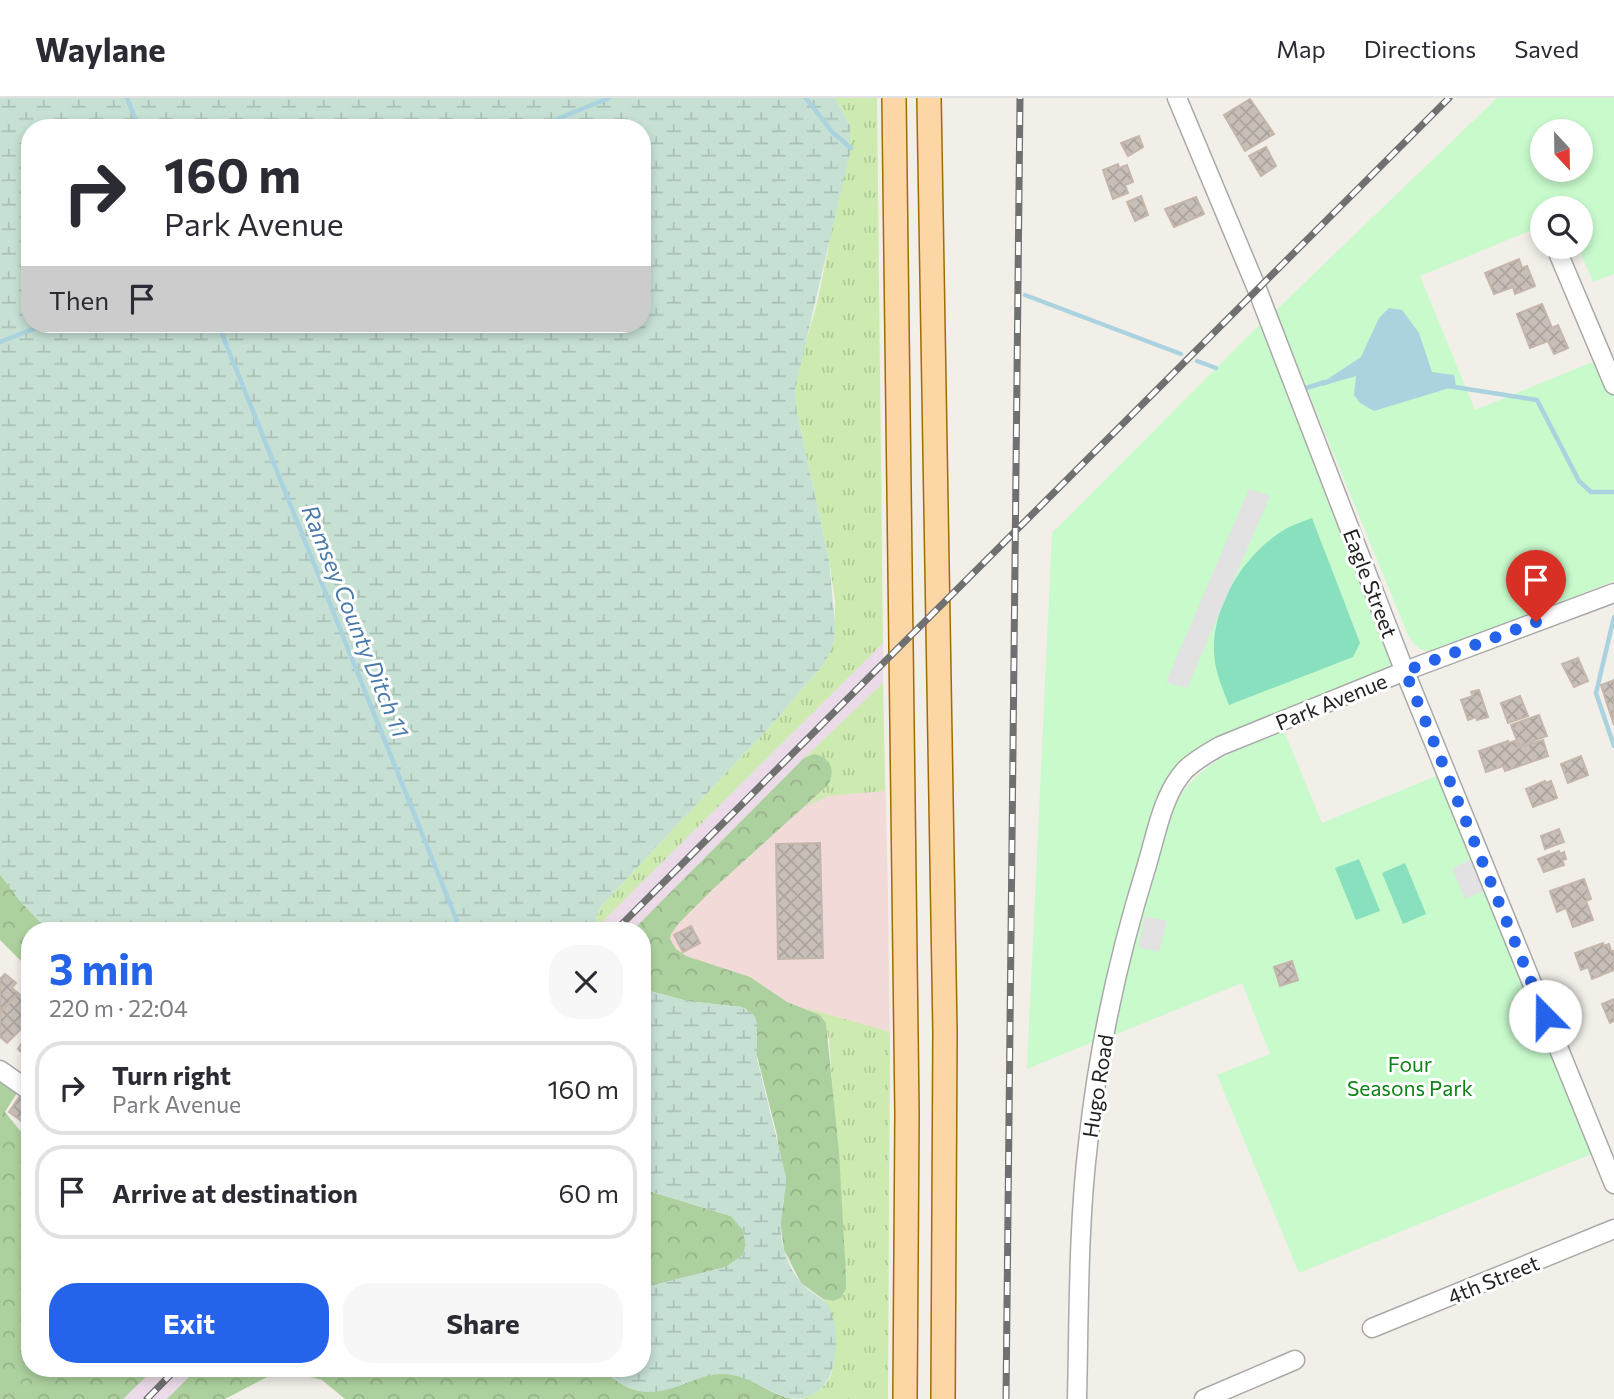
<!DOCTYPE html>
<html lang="en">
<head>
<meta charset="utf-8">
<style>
	:root { --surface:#fff; --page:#f7f7f7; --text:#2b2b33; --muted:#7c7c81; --line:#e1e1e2; --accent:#2563eb }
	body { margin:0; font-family:Commissioner,sans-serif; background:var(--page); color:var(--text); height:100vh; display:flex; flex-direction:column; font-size:26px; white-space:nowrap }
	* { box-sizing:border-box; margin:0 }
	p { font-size:23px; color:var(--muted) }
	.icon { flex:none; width:38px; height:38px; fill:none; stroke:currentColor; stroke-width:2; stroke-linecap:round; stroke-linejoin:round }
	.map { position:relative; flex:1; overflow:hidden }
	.sheet { position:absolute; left:21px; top:824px; width:630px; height:455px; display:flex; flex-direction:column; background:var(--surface); border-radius:28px; box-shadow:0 4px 10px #0003 }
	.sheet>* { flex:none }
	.top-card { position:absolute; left:21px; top:21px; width:630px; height:214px; border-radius:28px; box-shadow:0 4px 10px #0003; background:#fff; color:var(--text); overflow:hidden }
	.needle { width:46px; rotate:158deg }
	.tools { position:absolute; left:1530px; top:21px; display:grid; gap:14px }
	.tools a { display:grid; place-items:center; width:63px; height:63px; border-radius:50%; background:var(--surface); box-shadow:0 4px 10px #0003; font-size:35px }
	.pin { position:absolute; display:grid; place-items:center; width:60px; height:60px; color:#fff; margin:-72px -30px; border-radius:50% 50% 50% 0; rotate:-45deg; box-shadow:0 0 7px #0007 }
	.pin .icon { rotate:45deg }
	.me { position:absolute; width:77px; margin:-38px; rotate:338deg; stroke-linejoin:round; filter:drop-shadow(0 0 5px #0008) }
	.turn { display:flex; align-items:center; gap:24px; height:147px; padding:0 28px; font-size:32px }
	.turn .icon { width:91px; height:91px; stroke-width:2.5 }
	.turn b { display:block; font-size:49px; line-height:60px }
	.then { display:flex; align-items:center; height:66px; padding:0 28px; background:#0003; gap:14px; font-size:26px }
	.round { display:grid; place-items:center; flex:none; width:74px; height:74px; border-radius:28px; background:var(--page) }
	.summary { display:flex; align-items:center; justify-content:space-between; height:119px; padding:0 28px }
	h1 { font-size:42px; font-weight:700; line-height:52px; color:var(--accent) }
	.action { display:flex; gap:14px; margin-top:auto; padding:14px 28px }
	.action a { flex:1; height:80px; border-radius:28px; background:var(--accent); color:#fff; font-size:28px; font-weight:700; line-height:80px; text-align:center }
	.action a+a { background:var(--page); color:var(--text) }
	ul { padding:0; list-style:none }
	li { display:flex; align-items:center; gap:21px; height:94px; margin:0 14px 10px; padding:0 14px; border:4px solid var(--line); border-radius:28px }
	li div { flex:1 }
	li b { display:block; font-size:26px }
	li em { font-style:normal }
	header { display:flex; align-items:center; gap:42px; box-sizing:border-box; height:98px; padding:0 35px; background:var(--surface); border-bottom:2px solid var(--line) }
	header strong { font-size:33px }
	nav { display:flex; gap:38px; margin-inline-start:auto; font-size:24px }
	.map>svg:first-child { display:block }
	.commercial { fill:#f2dad9 }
	.industrial { fill:#ebdbe8 }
	.grass { fill:url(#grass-tufts) }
	.forest { fill:url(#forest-crowns) }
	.wetland { fill:url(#wetland-marsh); fill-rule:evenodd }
	.park { fill:#c8facc; fill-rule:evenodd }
	.pitch { fill:#88e0be }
	.parking { fill:#e2e2e2 }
	.water { fill:#aad3df }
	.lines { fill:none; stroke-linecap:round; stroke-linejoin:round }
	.stream { stroke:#aad3df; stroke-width:4.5 }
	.building { fill:url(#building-cross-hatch); stroke:#c4b6ab; stroke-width:2 }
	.minor-casing { stroke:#a9a9a9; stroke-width:21 }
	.major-casing { stroke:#a06b00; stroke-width:26 }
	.minor { stroke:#fff; stroke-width:18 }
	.major { stroke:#fcd6a4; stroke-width:23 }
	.rail-casing { stroke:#707070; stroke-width:7 }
	.rail { stroke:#fff; stroke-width:4.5; stroke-dasharray:13; stroke-linecap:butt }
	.route { stroke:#2563eb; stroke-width:12; stroke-dasharray:0 21.6 }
	.labels { text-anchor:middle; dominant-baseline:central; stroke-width:6; stroke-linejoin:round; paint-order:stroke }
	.street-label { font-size:21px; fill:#222; stroke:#fff }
	.park-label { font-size:21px; fill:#0c8416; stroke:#fff }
	.water-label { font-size:23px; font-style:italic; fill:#4a7aab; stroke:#fff }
</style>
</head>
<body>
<header>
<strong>Waylane</strong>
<nav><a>Map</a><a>Directions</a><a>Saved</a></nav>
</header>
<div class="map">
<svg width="1614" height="1301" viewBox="0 0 1614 1301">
	<defs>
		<pattern id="grass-tufts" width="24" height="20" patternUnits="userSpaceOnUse" patternTransform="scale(1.75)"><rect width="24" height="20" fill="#cdebb0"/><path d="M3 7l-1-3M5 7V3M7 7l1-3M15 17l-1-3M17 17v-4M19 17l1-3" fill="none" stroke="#b0c997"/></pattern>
		<pattern id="forest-crowns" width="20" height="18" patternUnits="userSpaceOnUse" patternTransform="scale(1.75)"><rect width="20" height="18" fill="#add19e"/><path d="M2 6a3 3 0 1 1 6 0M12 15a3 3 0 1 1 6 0" fill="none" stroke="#95b388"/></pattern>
		<pattern id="wetland-marsh" width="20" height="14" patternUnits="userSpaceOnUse" patternTransform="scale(1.75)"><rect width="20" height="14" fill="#c6e0d4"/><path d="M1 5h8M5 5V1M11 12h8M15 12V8" fill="none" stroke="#aac0b6"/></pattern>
		<pattern id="building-cross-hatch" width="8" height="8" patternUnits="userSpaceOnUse" patternTransform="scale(1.75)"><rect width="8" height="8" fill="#c7bfb8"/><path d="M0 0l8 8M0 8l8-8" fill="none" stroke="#aba49e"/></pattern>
	</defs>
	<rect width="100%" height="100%" fill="#f2efe9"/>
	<path class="commercial" d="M883,589L888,794L890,965L642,866L641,833Z"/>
	<g class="industrial">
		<path d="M883,539V589L641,833H589Z"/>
		<path d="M151,1271H204L173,1301H120Z"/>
	</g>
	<g class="grass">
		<path d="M835,0H877L883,545L598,828L596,818L602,807L774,624L823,567L830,553L834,544L835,503L829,462L797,315L795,291L799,268L816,209L827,158L850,27Z"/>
		<path d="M883,585L885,693L828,698L806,709L828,687L832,676L815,656L800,664Z"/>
		<path d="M806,910L890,934L888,1301H800C811,1298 821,1293 828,1283C840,1263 838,1219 823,1201L833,1203L844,1196L846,1178L829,941L824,920Z"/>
	</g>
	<g class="forest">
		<path d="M814,656C831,659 836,673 828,687L712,792L679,825L671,836L670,841L676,851L686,858L750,879L787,904L820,917L826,925L839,1054L846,1178V1191L841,1200L833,1203L823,1201L801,1185L784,1152L780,1123L784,1102L777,1037L756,954L757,925L746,911L741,909L687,903L642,891V833H632L804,660Z"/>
		<path d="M0,776L20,803L49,833H30V872L0,842Z"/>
		<path d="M0,984L17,995L5,1014L30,1045V1270L154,1271L123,1301H0Z"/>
		<path d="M642,1091L731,1118L743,1132L746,1147L743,1157L726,1169L642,1190Z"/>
		<path d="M198,1270L602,1271C630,1297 649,1299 686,1285C700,1280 712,1274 728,1276C752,1278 769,1297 793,1301H345L322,1282L290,1274L267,1279L225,1301H167Z"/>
	</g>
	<g class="wetland">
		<path d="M0,0H835L850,27V55L795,291L797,315L829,462L835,527L834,543L831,553L823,567L774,624L602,807L596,818L598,828L593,833H49L20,803L0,776ZM30,30H642V226H30Z"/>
		<path d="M642,891L687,903L741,909L754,917L757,925V961L786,1079C786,1104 776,1127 784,1152C788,1167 797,1183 809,1192C816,1198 824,1200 829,1209C843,1238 839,1297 799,1301C773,1301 750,1274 719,1276C706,1277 695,1282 683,1286C648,1300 629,1296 602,1271L642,1270V1190L726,1169L743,1157L746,1147L743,1132L731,1118L642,1091Z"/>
	</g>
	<g class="park">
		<path d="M1497,0H1614V176L1593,184L1578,149H1580V110H1542V128L1420,178L1475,312L1600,261L1614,297V483L1445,550C1426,555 1419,555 1408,537L1275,213ZM1542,33H1580V72H1542Z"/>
		<path d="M1259,227L1393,553C1393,566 1389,570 1378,576L1217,640L1192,655L1175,673L1130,796L1093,944L1027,971L1052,435Z"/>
		<path d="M1284,633L1322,725L1441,676L1594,1055L1299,1175L1217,977L1270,956L1242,885L1114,937C1123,891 1134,846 1146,802C1157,759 1165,706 1199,676C1224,655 1255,644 1284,633Z"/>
	</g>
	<g class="pitch">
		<path d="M1312,420L1360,545L1353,559L1229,607C1222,590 1215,573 1214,555C1212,506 1245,455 1287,430C1295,426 1304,423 1312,420Z"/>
		<path d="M1359,761L1380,813L1356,822L1335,770Z"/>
		<path d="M1405,765L1426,816L1403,826L1382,775Z"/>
	</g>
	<g class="parking">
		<path d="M1249,391L1270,398L1187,590L1166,584Z"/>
		<path d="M1470,762L1484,793L1465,801L1452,770Z"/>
		<path d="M1145,818L1167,823L1159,854L1138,849Z"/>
	</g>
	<path class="water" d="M1389,210L1402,212L1419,235L1432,274L1454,277L1456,288L1374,313L1360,305L1354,297L1356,278L1322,288L1320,286L1361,259L1379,220Z"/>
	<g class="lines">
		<g class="stream">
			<path d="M127,0L139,30"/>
			<path d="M806,0L832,34L851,50"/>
			<path d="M535,30L609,0"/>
			<path d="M1025,197L1181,256"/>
			<path d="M218,226L461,833"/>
			<path d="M0,244L46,226"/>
			<path d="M1197,263L1216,270"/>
			<path d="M1448,288L1537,302L1579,383L1591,394H1614"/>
			<path d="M1306,290L1325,284"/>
			<path d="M1614,519L1596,595L1614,648"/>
		</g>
	</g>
	<g class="building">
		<path d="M1250,1L1274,36L1245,53L1224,17Z"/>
		<path d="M1139,38L1143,49L1128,58L1121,45Z"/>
		<path d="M1266,49L1276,68L1261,78L1249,58Z"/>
		<path d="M1118,66L1119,70L1127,67L1133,84L1125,87L1128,95L1113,101L1103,72Z"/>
		<path d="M1141,98L1148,117L1135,123L1127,104Z"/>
		<path d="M1196,99L1204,116L1174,129L1165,111Z"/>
		<path d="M1519,161L1522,170L1527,168L1535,188L1515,196L1513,189L1494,196L1485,175Z"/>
		<path d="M1542,206L1552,230L1558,227L1568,250L1554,256L1548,243L1530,250L1517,216Z"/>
		<path d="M1578,560L1588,583L1574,589L1562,566Z"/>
		<path d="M1614,582V627L1601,587Z"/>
		<path d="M1479,592L1488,619L1477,622L1476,619L1468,622L1461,602L1473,598L1471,594Z"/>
		<path d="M1520,598L1528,618L1508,625L1501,605Z"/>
		<path d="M1539,617L1547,638L1519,648L1511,627Z"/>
		<path d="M1543,642L1548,658L1505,673L1503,668L1486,674L1479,653L1508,643V645L1515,643L1518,650Z"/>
		<path d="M1581,658L1588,677L1568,685L1561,666Z"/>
		<path d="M1545,683L1546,685L1551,683L1557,700L1533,709L1526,691Z"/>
		<path d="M1559,731L1564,744L1545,751L1541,738Z"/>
		<path d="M820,745L823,860L778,861L776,746Z"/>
		<path d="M1559,753L1560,756L1564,754L1566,761L1562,762L1564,767L1544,774L1538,761Z"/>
		<path d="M1584,781L1591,801L1586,803L1593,822L1573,829L1566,810L1557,814L1550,793Z"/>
		<path d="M691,828L700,845L683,854L674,837Z"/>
		<path d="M1603,845L1604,848L1609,846L1611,853H1614V872L1592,881L1588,869L1581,872L1575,855Z"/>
		<path d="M1292,863L1298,882L1280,888L1274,869Z"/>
		<path d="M5,876L16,885L12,890L18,895L0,915V881Z"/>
		<path d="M18,895L24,901L28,896L30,898V919L22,930L7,945L0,939V915Z"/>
		<path d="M1614,901V923L1610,925L1602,906Z"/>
		<path d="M28,935L30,936V962L18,951Z"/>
		<path d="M20,998L30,1005V1029L9,1014Z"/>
	</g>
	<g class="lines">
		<g class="minor-casing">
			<g id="minor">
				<path d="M1177,0L1257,191L1403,569L1614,1086"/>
				<path d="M1559,157L1614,287"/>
				<path d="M0,972L30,993"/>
				<path d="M1372,1230L1614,1131"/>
				<path d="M1077,1301C1079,1216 1078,1130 1088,1046C1098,953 1118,860 1146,770C1156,738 1162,697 1185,672C1195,662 1208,655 1220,648L1405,573L1614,495"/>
				<path d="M1204,1301L1295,1262"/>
			</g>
		</g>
		<g class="major-casing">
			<g id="major">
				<path d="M894,0L907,1016L905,1301"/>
				<path d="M929,0L945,935L943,1301"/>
			</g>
		</g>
		<use href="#minor" class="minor"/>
		<use href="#major" class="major"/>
		<g class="rail-casing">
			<g id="rail">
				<path d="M615,833L1449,0"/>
				<path d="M147,1301L177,1270"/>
				<path d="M1006,1301L1020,0"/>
			</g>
		</g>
		<use href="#rail" class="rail"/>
	</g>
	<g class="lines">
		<path class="route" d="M1536,524L1405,573L1545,918"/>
	</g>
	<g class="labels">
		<g class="street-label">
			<text transform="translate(1371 485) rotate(69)">Eagle Street</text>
			<text transform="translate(1331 603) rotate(-22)">Park Avenue</text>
			<text transform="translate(1097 988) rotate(-81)">Hugo Road</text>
			<text transform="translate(1493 1181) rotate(-22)">4th Street</text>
		</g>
		<g class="park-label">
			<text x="1410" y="965">Four<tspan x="1410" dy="24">Seasons Park</tspan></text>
		</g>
		<g class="water-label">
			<text transform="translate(356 523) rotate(68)">Ramsey County Ditch 11</text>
		</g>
	</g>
</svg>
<div class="tools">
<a><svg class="needle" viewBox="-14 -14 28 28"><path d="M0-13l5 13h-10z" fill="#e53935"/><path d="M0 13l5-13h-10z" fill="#7c7c81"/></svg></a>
<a><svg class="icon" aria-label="search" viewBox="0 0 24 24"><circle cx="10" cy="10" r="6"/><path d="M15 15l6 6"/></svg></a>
</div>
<div class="pin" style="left:1536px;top:524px;background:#d93025"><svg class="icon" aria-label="arrive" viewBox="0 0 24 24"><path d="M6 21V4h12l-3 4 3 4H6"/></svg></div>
<svg class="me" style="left:1545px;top:918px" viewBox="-20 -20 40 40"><circle r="19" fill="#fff"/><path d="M0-13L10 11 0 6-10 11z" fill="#2563eb"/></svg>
<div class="top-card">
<div class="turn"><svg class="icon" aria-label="right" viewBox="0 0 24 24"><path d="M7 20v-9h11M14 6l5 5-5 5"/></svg><div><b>160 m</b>Park Avenue</div></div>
<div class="then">Then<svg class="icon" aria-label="arrive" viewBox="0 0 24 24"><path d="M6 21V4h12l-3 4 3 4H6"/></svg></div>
</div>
<section class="sheet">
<div class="summary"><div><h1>3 min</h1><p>220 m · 22:04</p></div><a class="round"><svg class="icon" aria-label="close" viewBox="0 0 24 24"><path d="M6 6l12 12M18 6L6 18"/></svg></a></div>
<ul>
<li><svg class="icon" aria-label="right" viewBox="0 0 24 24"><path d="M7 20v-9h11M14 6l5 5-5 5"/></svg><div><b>Turn right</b><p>Park Avenue</p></div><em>160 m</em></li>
<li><svg class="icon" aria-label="arrive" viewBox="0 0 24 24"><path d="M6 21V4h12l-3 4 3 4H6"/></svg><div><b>Arrive at destination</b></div><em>60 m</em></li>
</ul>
<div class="action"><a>Exit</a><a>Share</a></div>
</section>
</div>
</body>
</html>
